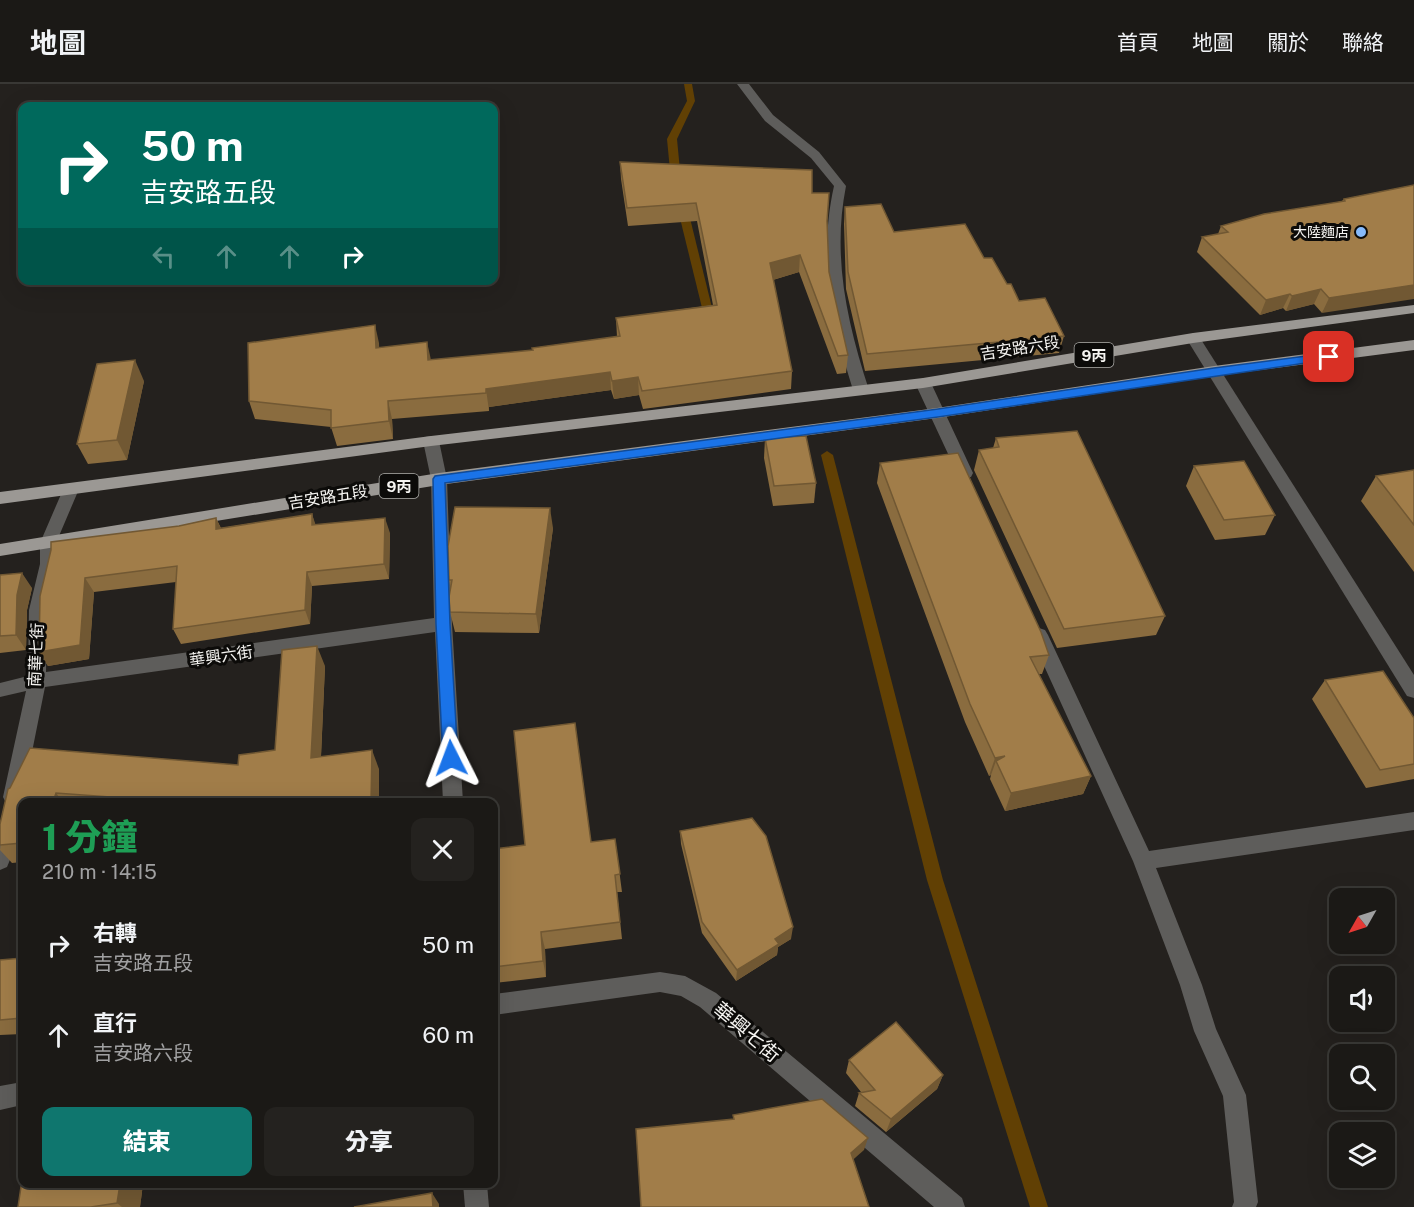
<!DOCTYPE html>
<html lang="zh-TW">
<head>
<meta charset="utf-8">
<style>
	:root { --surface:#1b1916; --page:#24221f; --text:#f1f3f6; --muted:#a0a0a1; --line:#393835; --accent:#0f766e }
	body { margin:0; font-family:"Public Sans","Noto Sans TC",sans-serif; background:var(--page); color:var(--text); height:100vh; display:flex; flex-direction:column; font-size:22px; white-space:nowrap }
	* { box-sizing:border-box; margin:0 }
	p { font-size:20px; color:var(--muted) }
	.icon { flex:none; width:33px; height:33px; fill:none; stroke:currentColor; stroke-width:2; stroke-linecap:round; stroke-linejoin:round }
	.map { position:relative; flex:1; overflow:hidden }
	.panel { position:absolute; left:18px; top:714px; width:480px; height:390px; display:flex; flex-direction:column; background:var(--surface); border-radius:12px; box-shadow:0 6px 24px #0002,0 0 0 2px var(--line) }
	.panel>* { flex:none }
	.guide { position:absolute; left:18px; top:18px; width:480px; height:183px; border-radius:12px; box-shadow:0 6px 24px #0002,0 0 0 2px var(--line); background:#00695c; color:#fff; overflow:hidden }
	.needle { width:39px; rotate:231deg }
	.tools { position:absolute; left:1329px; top:804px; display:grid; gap:12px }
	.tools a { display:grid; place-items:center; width:66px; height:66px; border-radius:12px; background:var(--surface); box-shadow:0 6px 24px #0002,0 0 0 2px var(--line); font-size:30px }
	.pin { position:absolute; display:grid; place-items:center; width:51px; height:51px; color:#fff; margin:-26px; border-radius:12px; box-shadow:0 3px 9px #0006 }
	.me { position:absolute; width:66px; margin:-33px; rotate:357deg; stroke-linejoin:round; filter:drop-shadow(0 0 4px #0008) }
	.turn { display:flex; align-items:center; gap:21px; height:126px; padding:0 24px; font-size:27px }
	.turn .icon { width:78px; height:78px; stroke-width:2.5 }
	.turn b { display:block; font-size:42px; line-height:51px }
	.lanes { display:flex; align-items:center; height:57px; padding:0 24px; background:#0003; justify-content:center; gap:30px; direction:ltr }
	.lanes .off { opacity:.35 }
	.round { display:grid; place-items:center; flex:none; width:63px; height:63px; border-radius:12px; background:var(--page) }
	.head { display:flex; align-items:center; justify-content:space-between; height:102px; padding:0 24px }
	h1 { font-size:36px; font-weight:800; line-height:45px; color:#1e9e55 }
	.action { display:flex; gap:12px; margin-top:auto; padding:12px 24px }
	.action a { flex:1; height:69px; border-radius:12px; background:var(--accent); color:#fff; font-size:24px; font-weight:800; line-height:69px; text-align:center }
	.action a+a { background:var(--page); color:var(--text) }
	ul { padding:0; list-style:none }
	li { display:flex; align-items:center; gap:18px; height:90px; padding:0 24px }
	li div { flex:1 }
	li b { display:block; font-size:22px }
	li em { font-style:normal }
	header { display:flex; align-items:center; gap:36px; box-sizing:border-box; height:84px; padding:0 30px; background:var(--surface); border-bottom:2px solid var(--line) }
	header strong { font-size:28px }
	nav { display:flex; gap:33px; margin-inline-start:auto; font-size:21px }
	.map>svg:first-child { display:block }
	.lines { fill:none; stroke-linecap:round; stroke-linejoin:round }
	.stream { fill:#614004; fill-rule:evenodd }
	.minor { fill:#5e5d5b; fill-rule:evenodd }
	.major { fill:#9b9894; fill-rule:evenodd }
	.wall { fill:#8a6c3f }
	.shaded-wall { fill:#715833 }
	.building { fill:#a17d49; stroke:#715833; stroke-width:1.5 }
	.route { fill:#1a73e8; stroke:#114b97; stroke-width:1.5 }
	.poi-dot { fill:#87bbfb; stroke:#0c0b09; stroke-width:2 }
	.labels { text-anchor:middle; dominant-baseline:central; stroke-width:6; stroke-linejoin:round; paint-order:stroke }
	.far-poi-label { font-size:14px; fill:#f5f4f1; stroke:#0c0b09; text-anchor:end }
	.shield { fill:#0c0b09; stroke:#afaeab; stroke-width:1.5 }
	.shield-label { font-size:15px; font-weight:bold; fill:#f5f4f1 }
	.street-label { font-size:16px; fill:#f5f4f1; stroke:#0c0b09 }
	.near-street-label { font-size:20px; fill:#f5f4f1; stroke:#0c0b09 }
</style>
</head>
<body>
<header>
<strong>地圖</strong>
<nav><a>首頁</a><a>地圖</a><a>關於</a><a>聯絡</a></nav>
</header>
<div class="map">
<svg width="1414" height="1123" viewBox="0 0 1414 1123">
	<rect width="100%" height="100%" fill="#24211e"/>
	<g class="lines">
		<g class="stream">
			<path d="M684,0H692L695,17L677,55L681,97L676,100L671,97L667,55L687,17Z"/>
			<path d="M682,119L687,122L716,240L711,243L706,240L677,122Z"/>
			<path d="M827,367L833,371L943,796L1048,1123H1030L927,796L821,371Z"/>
		</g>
		<g class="minor">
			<path d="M737,0H749L773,31L819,68L846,102C832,173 847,238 869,306L866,310L861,311L853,306C832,238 818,173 834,102L811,74L765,37Z"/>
			<path d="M1193,249L1200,254L1414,591V614L1407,612L1186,254Z"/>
			<path d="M923,294L931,299L973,389L971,393H959L957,389L915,299Z"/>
			<path d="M431,352L437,353L439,357L447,395L452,540L463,718H443L435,548L45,603L23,713L20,719L13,721L6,719L3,713L26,607L0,613V599L28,592L29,526L40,480V459L65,401H77L79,405L56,459L58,480L47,526L46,588L434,534L431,395L423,357L425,353Z"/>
			<path d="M1039,544L1045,546L1048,551L1149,767L1414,728V746L1156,784L1202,901L1216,945L1246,1011L1258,1118L1256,1123H1232L1234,1118L1223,1012L1194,947L1180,901L1133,777L1030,551L1033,546Z"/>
			<path d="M6,737L13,740C18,751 12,772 7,783L0,786V739Z"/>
			<path d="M660,888L685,892L716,909L962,1114L965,1123H934L700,923L681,912L660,908L494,931V910Z"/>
			<path d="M22,998V1021L0,1026V1002Z"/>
			<path d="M463,1100H487L489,1123H465Z"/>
		</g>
		<g class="major">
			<path d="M1414,221V229L1193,259L923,304L431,362L0,420V408L431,352L923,294L1193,249Z"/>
			<path d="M1414,256V266L1214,292L937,334L439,401L0,472V460L439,389L937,324L1214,282Z"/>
		</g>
	</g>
	<g class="wall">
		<path d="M620,78L812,109L827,137L829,188L848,271L846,289L837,290L799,188L773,196L792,287L791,305L643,325L639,311L614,315L611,306L489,323V327L392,335L393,355L337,362L331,343L255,335L249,317L379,259V263L431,276L533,266L617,253L616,234L713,221L697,137L628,142L621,95Z"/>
		<path d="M1414,101L1322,229L1314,220L1286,227L1283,224L1260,231L1197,168L1202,153L1218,150L1221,142L1342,117L1344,115Z"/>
		<path d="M845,123L894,148L984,174L1007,200L1019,217L1064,252L1059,269L865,287L846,205L844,140Z"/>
		<path d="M144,297L127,376L88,380L77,360Z"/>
		<path d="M765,354L816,399L814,419L773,422L764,374Z"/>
		<path d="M996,354L1165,532L1156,551L1057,564L974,386L979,366L993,364Z"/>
		<path d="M880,379L1049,571L1042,590H1038L1091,692L1083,710L1005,727L990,695L991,691L989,692L965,638L877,399Z"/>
		<path d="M1194,382L1275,431L1265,451L1215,456L1186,402Z"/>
		<path d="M1414,386V488L1361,417L1376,392Z"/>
		<path d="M312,430L315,441L390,449L389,495L312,502L310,540L181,560L173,545L176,498L94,508L89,575L48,582L39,568L40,512L179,442L216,434L221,444Z"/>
		<path d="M553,444L539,549L455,548L450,528L451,505L449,496Z"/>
		<path d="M0,491L32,504L27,526L26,566L0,569Z"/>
		<path d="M325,582L321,673L379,685V718H22V778L12,779L0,766L8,705L238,681L275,666Z"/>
		<path d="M1325,596L1414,634V695L1366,704L1312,615Z"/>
		<path d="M680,747L791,855L778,863L777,871L736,897L702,849L681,760Z"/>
		<path d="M615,755L622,808H617L622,855L545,865L546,893L494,899V765L592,758Z"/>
		<path d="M22,874V950L0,951V876Z"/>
		<path d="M849,976L943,991L937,1005L886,1048L855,1022L859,1009L861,1008L846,989Z"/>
		<path d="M143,1100L140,1123H18Z"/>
	</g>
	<g class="shaded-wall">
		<path d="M800,171L799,188L769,197L770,179Z"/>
		<path d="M1414,201V215L1322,229L1329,214Z"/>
		<path d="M1321,205L1314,220L1286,227L1292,212Z"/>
		<path d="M1290,210L1283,224L1260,231L1266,216Z"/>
		<path d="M375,241L379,259L380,282L376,264Z"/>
		<path d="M427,258L431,276H428Z"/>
		<path d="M135,276L144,297L127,376L117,356Z"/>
		<path d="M610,288L611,306L489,323V327L486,305Z"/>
		<path d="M638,293L639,311L614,315L612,297Z"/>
		<path d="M388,317L392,335L393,355L389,337Z"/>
		<path d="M550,424L553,444L539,549L536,530Z"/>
		<path d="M312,430L317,445L312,441Z"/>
		<path d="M216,434L223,449L216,445Z"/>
		<path d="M385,434L390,449L389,495L384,480Z"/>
		<path d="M307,488L312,502L310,540L305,526Z"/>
		<path d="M22,489L32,504L27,526L26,566L16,551L17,511Z"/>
		<path d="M85,494L94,508L89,575L48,582L39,568Z"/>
		<path d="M317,562L325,582L320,693L311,674Z"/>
		<path d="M372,666L379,685V718H371Z"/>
		<path d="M1005,672L996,677L991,691L989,692L995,674Z"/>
		<path d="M1091,692L1083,710L1005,727L1011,709Z"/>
		<path d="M56,709L63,718H53Z"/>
		<path d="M793,843L791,855L778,863L777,871L736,897L737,886L775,855Z"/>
		<path d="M541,848L545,865L546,893L543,877Z"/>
		<path d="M943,991L937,1005L886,1048L891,1035Z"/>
		<path d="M868,1054L864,1066L847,1081L851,1069Z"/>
		<path d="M120,1100H143L140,1123H122L117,1119Z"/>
		<path d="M432,1109L439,1120V1123H433Z"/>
	</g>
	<g class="building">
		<path d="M620,78L812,86V109H829L827,137L829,188L848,271L838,272L800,171L770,179L792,287L642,307L638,293L612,297L610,288L486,305V309L388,317L389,337L331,344V326L249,317L248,259L375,241L376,264L427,258L428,276L533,266L532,264L620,252L616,234L717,221L696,119L627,124Z"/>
		<path d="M1414,101V201L1329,214L1321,205L1292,212L1290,210L1266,216L1202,153L1228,148L1221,142L1264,130L1345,117L1344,115Z"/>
		<path d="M881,120L894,148L965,140L984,174H992L1007,200H1011L1019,217L1045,214L1064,252L867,270L848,188L845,123Z"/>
		<path d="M135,276L117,356L77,360L97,280Z"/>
		<path d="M1077,347L1165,532L1064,545L979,366L999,363L996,354Z"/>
		<path d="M806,352L816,399L774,402L765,354Z"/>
		<path d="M958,369L1041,548L1049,571L1030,573L1091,692L1011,709L996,677L1005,672L995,674L970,620L880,379Z"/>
		<path d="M1244,377L1275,431L1224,436L1194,382Z"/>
		<path d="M1414,386V441L1376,392Z"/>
		<path d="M455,423L550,424L536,530L450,528L449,513L452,496H449L448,462Z"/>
		<path d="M312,430V441L385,434L384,480L307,488L305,526L173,545L177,482L85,494L80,561L39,568L40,512L51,466V458L179,442L216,434V445Z"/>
		<path d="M22,489L17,511L16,551L0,552V491Z"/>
		<path d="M317,562L311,674L372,666L371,718H179L56,709L53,718H22V759L0,761V740L8,705L10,704L30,664L238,681L239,671L275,666L282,566Z"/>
		<path d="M1383,587L1414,634V680L1380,686L1325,596Z"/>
		<path d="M575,639L591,758L615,755L620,790L615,791L620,838L541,848L543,877L494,883V765L525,761L514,647Z"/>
		<path d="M752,734L766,752L793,843L775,855L779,860L737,886L702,838L680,747Z"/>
		<path d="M22,874V934L0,936V876Z"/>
		<path d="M896,938L943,991L891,1035L859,1009L875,1006L849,976Z"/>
		<path d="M822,1015L868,1054L851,1069L869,1123H641L636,1045L734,1035L733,1031Z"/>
		<path d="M22,1096V1100H120L117,1119L91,1123H18Z"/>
		<path d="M432,1109L433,1123H354Z"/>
	</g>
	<path class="route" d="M1329,269L1334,273L1333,275L938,333L445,399L450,540L458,674L456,678L451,680L446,678L443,674L436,540L433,395L435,392L938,325L1214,284Z"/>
	<circle class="poi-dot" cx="1361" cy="148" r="6"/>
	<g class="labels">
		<g class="far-poi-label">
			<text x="1349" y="148">大陸麵店</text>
		</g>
		<g class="shield">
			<rect x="1074.5" y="259" width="39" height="24" rx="4.5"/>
			<rect x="379.5" y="390" width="39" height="24" rx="4.5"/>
		</g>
		<g class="shield-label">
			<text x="1094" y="271">9丙</text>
			<text x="399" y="402">9丙</text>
		</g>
		<g class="street-label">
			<text transform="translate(1020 264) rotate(-9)">吉安路六段</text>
			<text transform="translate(328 413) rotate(-9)">吉安路五段</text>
			<text transform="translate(36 571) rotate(-87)">南華七街</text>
			<text transform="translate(221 572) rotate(-8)">華興六街</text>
		</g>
		<g class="near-street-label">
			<text transform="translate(747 948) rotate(40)">華興七街</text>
		</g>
	</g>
</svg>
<div class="tools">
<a><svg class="needle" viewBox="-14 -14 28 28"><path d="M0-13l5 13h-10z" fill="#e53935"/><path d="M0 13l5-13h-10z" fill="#a0a0a1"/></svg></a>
<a><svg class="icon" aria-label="sound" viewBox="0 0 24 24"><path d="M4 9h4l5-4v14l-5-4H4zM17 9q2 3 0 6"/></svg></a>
<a><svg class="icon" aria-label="search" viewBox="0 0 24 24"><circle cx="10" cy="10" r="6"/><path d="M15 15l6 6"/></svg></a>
<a><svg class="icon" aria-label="layers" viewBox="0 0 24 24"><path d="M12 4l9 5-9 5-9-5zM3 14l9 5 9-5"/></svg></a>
</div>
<div class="pin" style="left:1329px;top:273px;background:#d93025"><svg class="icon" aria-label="arrive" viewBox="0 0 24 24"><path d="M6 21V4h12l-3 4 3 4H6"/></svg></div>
<svg class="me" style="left:451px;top:674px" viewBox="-20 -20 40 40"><path d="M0-17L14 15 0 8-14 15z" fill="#1a73e8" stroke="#fff" stroke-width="4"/></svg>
<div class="guide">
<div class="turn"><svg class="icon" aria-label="right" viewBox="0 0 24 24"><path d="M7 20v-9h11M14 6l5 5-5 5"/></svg><div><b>50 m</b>吉安路五段</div></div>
<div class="lanes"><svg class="icon off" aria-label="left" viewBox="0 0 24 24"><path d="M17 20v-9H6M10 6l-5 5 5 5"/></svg><svg class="icon off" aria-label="ahead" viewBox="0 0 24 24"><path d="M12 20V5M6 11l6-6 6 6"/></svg><svg class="icon off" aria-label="ahead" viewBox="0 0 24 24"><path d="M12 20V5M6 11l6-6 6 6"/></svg><svg class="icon" aria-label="right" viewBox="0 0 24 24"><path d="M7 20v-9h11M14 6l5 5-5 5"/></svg></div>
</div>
<section class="panel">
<div class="head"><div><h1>1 分鐘</h1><p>210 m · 14:15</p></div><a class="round"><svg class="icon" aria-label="close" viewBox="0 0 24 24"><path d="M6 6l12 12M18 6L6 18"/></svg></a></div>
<ul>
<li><svg class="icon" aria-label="right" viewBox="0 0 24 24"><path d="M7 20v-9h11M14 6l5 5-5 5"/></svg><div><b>右轉</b><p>吉安路五段</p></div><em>50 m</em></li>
<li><svg class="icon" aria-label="ahead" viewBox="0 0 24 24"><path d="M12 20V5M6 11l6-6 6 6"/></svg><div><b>直行</b><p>吉安路六段</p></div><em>60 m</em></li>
</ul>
<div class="action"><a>結束</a><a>分享</a></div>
</section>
</div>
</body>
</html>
